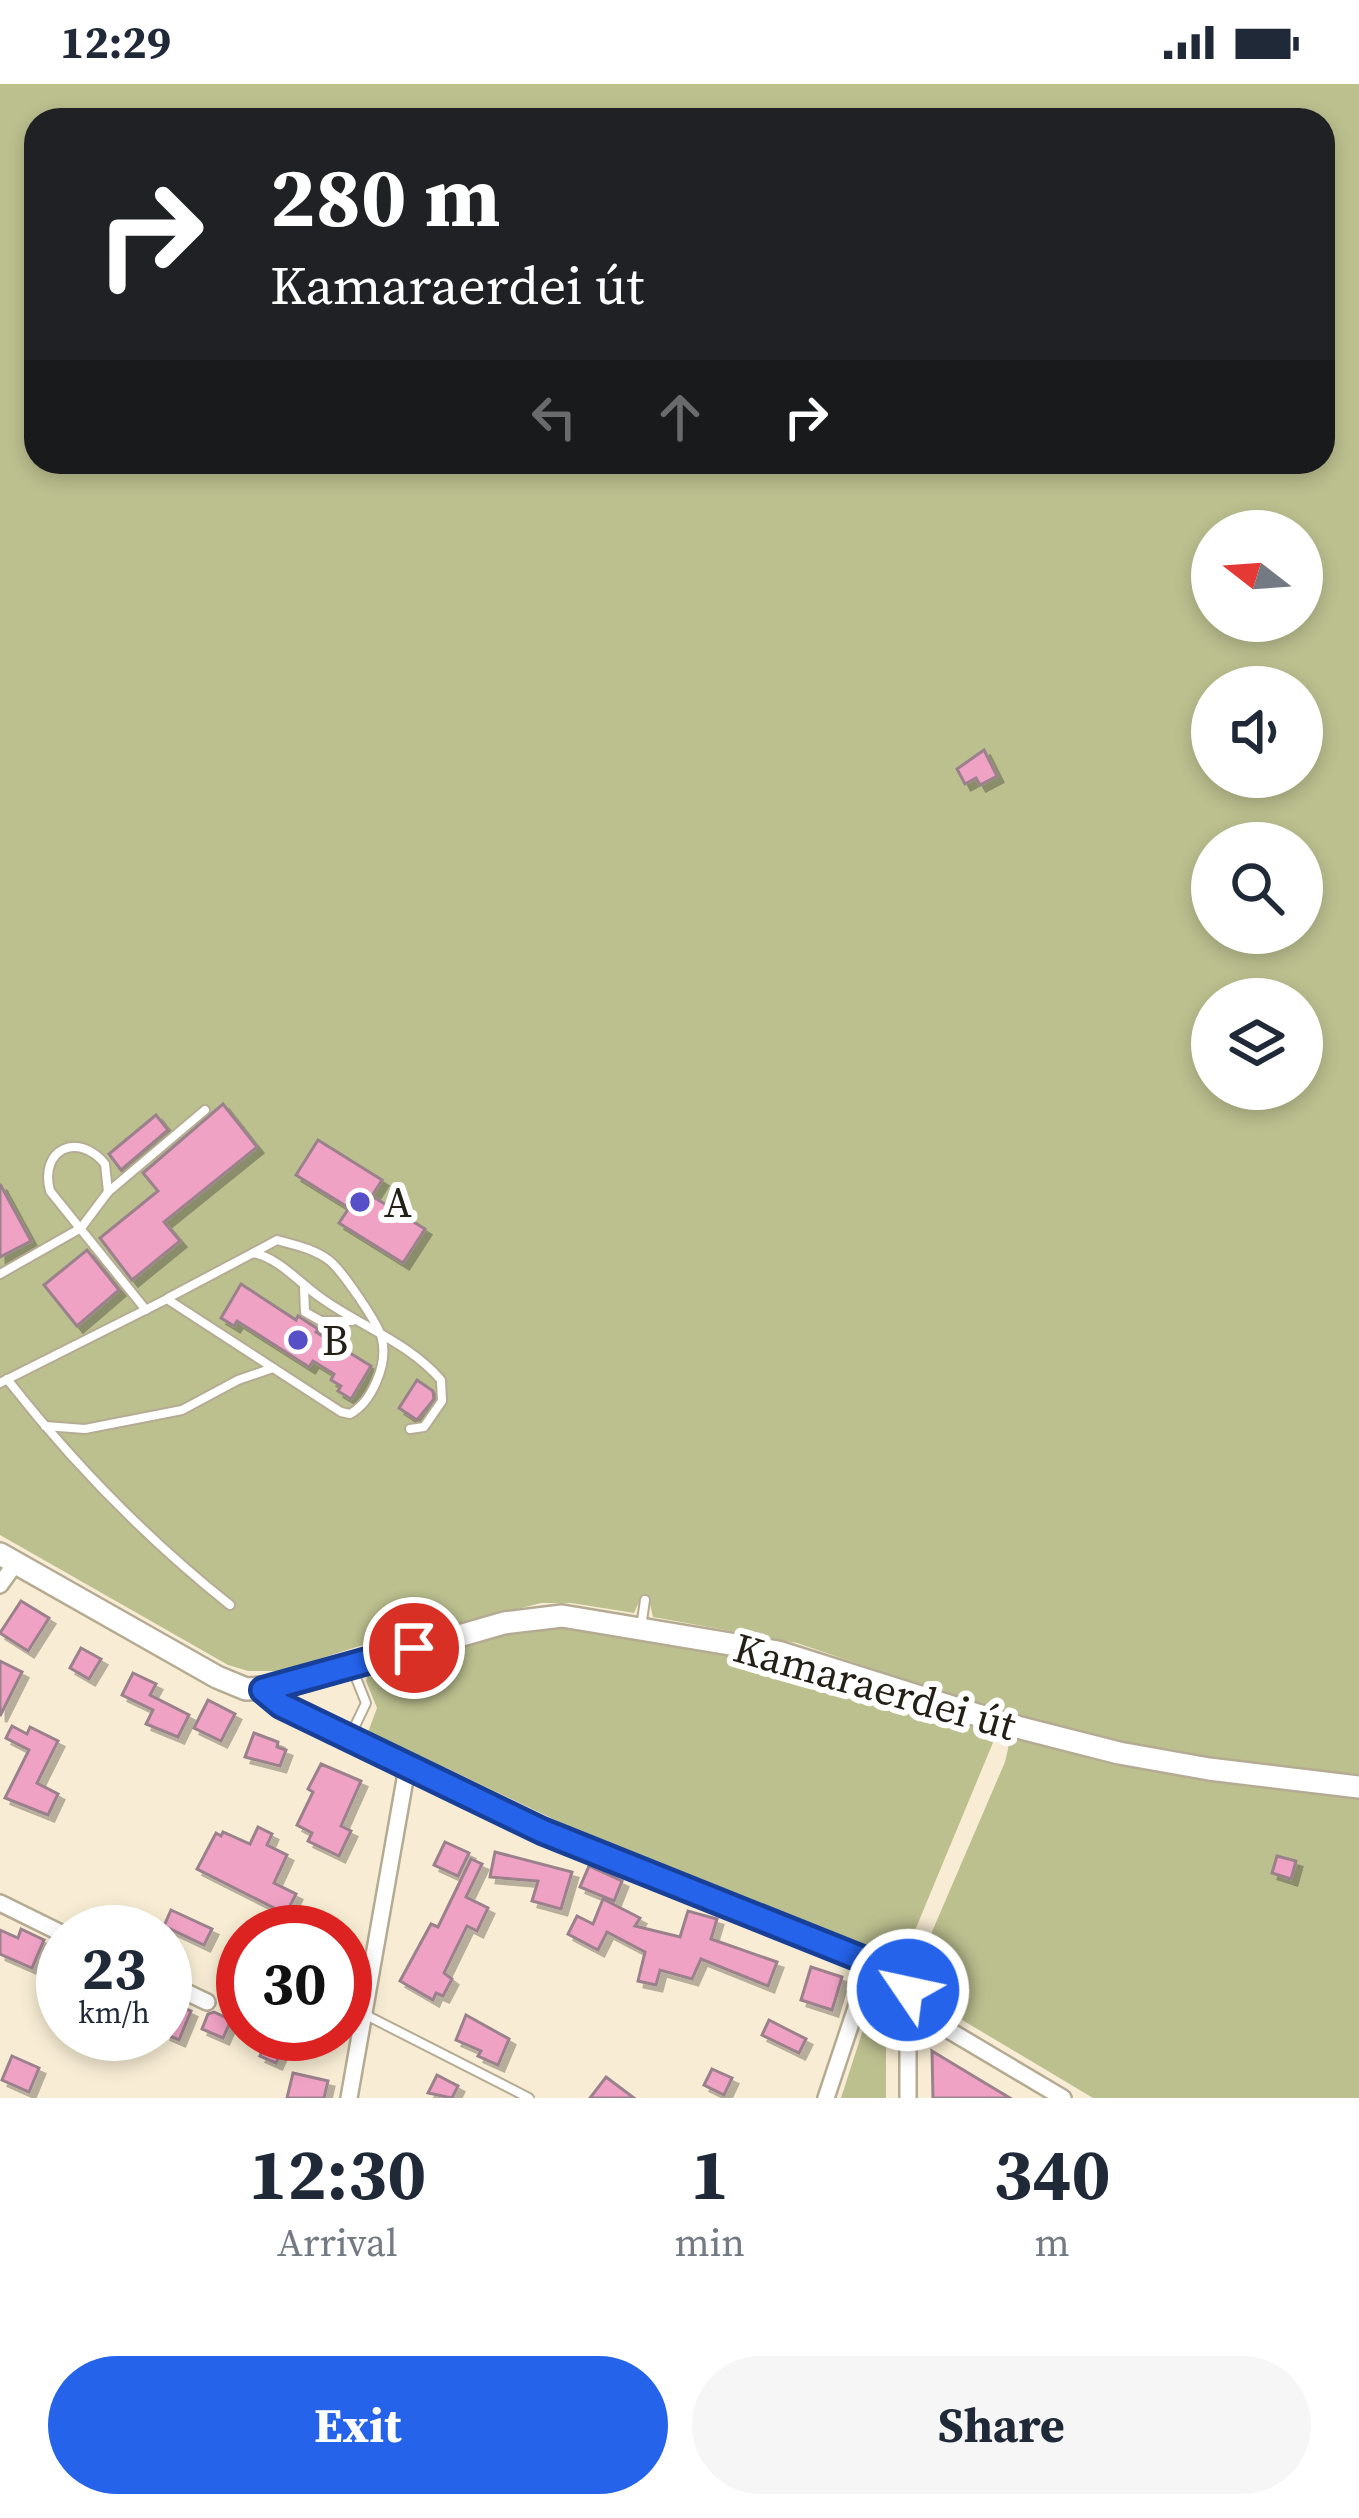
<!DOCTYPE html>
<html lang="en">
<head>
<meta charset="utf-8">
<style>
	:root { --surface:#fff; --page:#f6f6f7; --text:#1f2937; --muted:#747a83; --accent:#2563eb }
	body { margin:0; font-family:"Source Serif 4",serif; background:var(--page); color:var(--text); height:100vh; display:flex; flex-direction:column; font-size:45px; white-space:nowrap }
	* { box-sizing:border-box; margin:0 }
	p { font-size:39px; color:var(--muted) }
	.icon { flex:none; width:66px; height:66px; fill:none; stroke:currentColor; stroke-width:2; stroke-linecap:round; stroke-linejoin:round }
	.map { position:relative; height:2014px; overflow:hidden }
	.details { display:flex; flex-direction:column; background:var(--surface); flex:1 }
	.details>* { flex:none }
	.guide { position:absolute; left:24px; top:24px; width:1311px; height:366px; border-radius:36px; box-shadow:0 6px 18px #0003; background:#202124; color:#fff; overflow:hidden }
	.needle { width:78px; rotate:287deg }
	.fabs { position:absolute; left:1191px; top:426px; display:grid; gap:24px }
	.fabs a { display:grid; place-items:center; width:132px; height:132px; border-radius:50%; background:var(--surface); box-shadow:0 6px 18px #0003; font-size:60px }
	.speed { position:absolute; left:36px; top:1821px; display:flex; gap:24px; font-size:60px; font-weight:700; text-align:center }
	.speed>* { display:grid; place-content:center; width:156px; height:156px; border-radius:50%; background:var(--surface); box-shadow:0 6px 18px #0003; line-height:1 }
	.speed small { font-size:30px; font-weight:400 }
	.speed .limit { border:18px solid #d22; background:#fff; color:#111 }
	.pin { position:absolute; display:grid; place-items:center; width:102px; height:102px; color:#fff; margin:-51px; border:6px solid #fff; border-radius:50%; box-shadow:0 3px 12px #0007 }
	.me { position:absolute; width:132px; margin:-66px; rotate:304deg; stroke-linejoin:round; filter:drop-shadow(0 0 9px #0008) }
	.turn { display:flex; align-items:center; gap:42px; height:252px; padding:0 48px; font-size:54px }
	.turn .icon { width:156px; height:156px; stroke-width:2.5 }
	.turn b { display:block; font-size:84px; line-height:102px }
	.lanes { display:flex; align-items:center; height:114px; padding:0 48px; background:#0003; justify-content:center; gap:60px; direction:ltr }
	.lanes .off { opacity:.35 }
	.eta { display:flex; justify-content:space-evenly; align-items:center; height:204px; text-align:center }
	.eta b { font-size:72px; font-weight:700; line-height:84px }
	.action { display:flex; gap:24px; margin-top:auto; padding:24px 48px }
	.action a { flex:1; height:138px; border-radius:72px; background:var(--accent); color:#fff; font-size:48px; font-weight:700; line-height:138px; text-align:center }
	.action a+a { background:var(--page); color:var(--text) }
	.status { display:flex; justify-content:space-between; align-items:center; height:84px; padding:0 60px; background:var(--surface); direction:ltr }
	.status svg { height:33px; fill:currentColor }
	.map>svg:first-child { display:block }
	.green { fill:#bcc08f; fill-rule:evenodd }
	.building { fill:#f0a2c5; stroke:#9b818c; stroke-width:3; filter:url(#shadow) }
	.lines { fill:none; stroke-linecap:round; stroke-linejoin:round }
	.lane-casing { stroke:#b5ab93; stroke-width:12 }
	.street-casing { stroke:#b5ab93; stroke-width:20 }
	.secondary-casing { stroke:#b5ab93; stroke-width:26 }
	.lane { stroke:#fff; stroke-width:8 }
	.street { stroke:#fff; stroke-width:15 }
	.secondary { stroke:#fff; stroke-width:21 }
	.route-casing { stroke:#184099; stroke-width:30 }
	.route { stroke:#2563eb; stroke-width:21 }
	.poi-dot { fill:#564fc7; stroke:#fff; stroke-width:4.5 }
	.labels { text-anchor:middle; dominant-baseline:central; stroke-width:12; stroke-linejoin:round; paint-order:stroke }
	.poi-label { font-size:42px; fill:#252017; stroke:#fff; text-anchor:start }
	.street-label { font-size:42px; fill:#252017; stroke:#fff }
</style>
</head>
<body>
<div class="status"><b>12:29</b><svg viewBox="0 0 49 12"><path d="M0 12V9h3v3zM5 12V6h3v6zM10 12V3h3v9zM15 12V0h3v12zM26 1h20v11H26zM47 4h2v5h-2z"/></svg></div>
<div class="map">
<svg width="1359" height="2014" viewBox="0 0 1359 2014">
	<defs>
		<filter id="shadow"><feDropShadow dx="6" dy="6" stdDeviation="0" flood-color="#0004"/></filter>
	</defs>
	<rect width="100%" height="100%" fill="#f8edd4"/>
	<g class="green">
		<path d="M0,0H1359V2014H1093L932,1918L906,1896L916,1885L1005,1678L1015,1633L797,1559L653,1533L650,1520L639,1518L634,1529L571,1519H541L394,1557L391,1552L281,1587H248L228,1581L0,1451ZM36,36H1323V378H36ZM1212,447H1302V537H1212ZM1212,603H1302V693H1212ZM1212,759H1302V849H1212ZM1212,915H1302V1005H1212Z"/>
		<path d="M562,1541L757,1573L997,1649L901,1880L570,1743L444,1683L440,1687L368,1648L377,1624L366,1597L368,1589L524,1543Z"/>
		<path d="M870,1924L895,1932V1949L886,1950V2014H841Z"/>
	</g>
	<g class="building">
		<path d="M984,666L997,692L980,701L976,694L965,700L957,685Z"/>
		<path d="M223,1020L257,1063L164,1138L180,1157L132,1196L100,1154L158,1107L143,1089Z"/>
		<path d="M156,1031L168,1046L121,1086L109,1070Z"/>
		<path d="M318,1056L382,1096L372,1112L425,1145L403,1179L339,1139L349,1124L296,1091Z"/>
		<path d="M0,1100L31,1157L0,1173Z"/>
		<path d="M87,1166L119,1206L77,1242L44,1201Z"/>
		<path d="M241,1200L296,1236L298,1232L318,1245L316,1248L371,1282L351,1315L338,1307L341,1302L331,1296L334,1290L313,1277L309,1283L237,1237L234,1242L221,1234Z"/>
		<path d="M417,1296L433,1307L434,1315L417,1336L399,1324Z"/>
		<path d="M21,1517L49,1534L28,1567L0,1549Z"/>
		<path d="M81,1564L101,1575L89,1595L70,1584Z"/>
		<path d="M0,1577L22,1588L0,1632Z"/>
		<path d="M133,1589L156,1600L150,1611L189,1631L178,1653L146,1640L153,1626L122,1611Z"/>
		<path d="M208,1616L235,1630L221,1657L194,1644Z"/>
		<path d="M12,1642L27,1650L30,1643L58,1657L37,1699L58,1710L48,1731L5,1714L29,1666L6,1654Z"/>
		<path d="M254,1649L278,1658L277,1663L286,1666L280,1682L245,1673Z"/>
		<path d="M321,1680L361,1697L341,1742L351,1747L339,1772L308,1757L312,1749L297,1741L313,1708L308,1705Z"/>
		<path d="M258,1743L272,1750L267,1761L287,1771L274,1799L296,1810L286,1830L197,1785L216,1749L221,1752L223,1748L250,1760Z"/>
		<path d="M445,1758L469,1769L458,1792L434,1781Z"/>
		<path d="M495,1768L572,1788L561,1825L532,1817L538,1797L490,1793Z"/>
		<path d="M1277,1772L1296,1777L1291,1795L1272,1789Z"/>
		<path d="M471,1775L482,1780L466,1813L488,1824L477,1847L467,1842L444,1889L452,1895L443,1912L436,1909L433,1916L400,1897L431,1840L438,1843Z"/>
		<path d="M589,1782L622,1797L614,1817L580,1803Z"/>
		<path d="M603,1815L640,1834L635,1842L680,1853L688,1827L717,1835L711,1855L777,1878L768,1902L701,1875L692,1895L660,1886L656,1901L638,1897L645,1868L607,1848L598,1866L568,1850L577,1832L593,1840Z"/>
		<path d="M171,1826L212,1845L204,1861L164,1842Z"/>
		<path d="M21,1845L44,1856L32,1884L0,1870V1846L18,1854Z"/>
		<path d="M811,1883L842,1893L832,1926L801,1916Z"/>
		<path d="M177,1921L191,1927L179,1956L165,1950Z"/>
		<path d="M214,1928L231,1936L223,1954L202,1945L208,1930Z"/>
		<path d="M466,1931L509,1955L498,1981L478,1972L481,1967L456,1956Z"/>
		<path d="M769,1936L806,1955L799,1969L762,1951Z"/>
		<path d="M270,1950H289L276,1979L260,1972Z"/>
		<path d="M932,1967L975,1993L1010,2014H933Z"/>
		<path d="M12,1972L39,1984L29,2008L2,1996Z"/>
		<path d="M712,1985L732,1994L724,2011L704,2001Z"/>
		<path d="M293,1989L328,1997L324,2014H287Z"/>
		<path d="M437,1991L458,2002L452,2014L428,2009Z"/>
		<path d="M606,1993L634,2014H590Z"/>
	</g>
	<g class="lines">
		<g class="lane-casing">
			<g id="lane">
				<path d="M108,1108L105,1080C78,1047 39,1065 50,1107L146,1226"/>
				<path d="M0,1190L81,1144L108,1108L205,1026"/>
				<path d="M304,1203L305,1228L321,1237H352"/>
				<path d="M168,1214L253,1169C280,1174 301,1201 324,1216C363,1243 410,1260 441,1296L442,1317L424,1343L410,1345"/>
				<path d="M7,1295C72,1378 147,1455 230,1521"/>
				<path d="M0,1299L167,1215L341,1328L350,1330C372,1318 388,1280 382,1255C379,1240 342,1187 330,1177C315,1165 295,1161 277,1156L253,1169"/>
				<path d="M45,1342L85,1345L182,1326L238,1296L273,1284"/>
				<path d="M641,1543L645,1516"/>
				<path d="M345,1646L355,1642L366,1619L352,1584"/>
				<path d="M366,1931L529,2014"/>
			</g>
		</g>
		<g class="street-casing">
			<g id="street">
				<path d="M0,1501L15,1480"/>
				<path d="M263,1605L281,1620L542,1747L897,1889L906,1896L908,1907V2014"/>
				<path d="M0,1819L63,1850"/>
				<path d="M165,1898L207,1918"/>
				<path d="M908,1922L1063,2014"/>
				<path d="M349,2014L407,1684"/>
				<path d="M826,2014L871,1879"/>
			</g>
		</g>
		<g class="secondary-casing">
			<path id="secondary" d="M0,1470L217,1593L246,1605L282,1603L504,1539L562,1532L778,1568L1009,1641L1119,1669L1209,1685L1359,1703"/>
		</g>
		<use href="#lane" class="lane"/>
		<use href="#street" class="street"/>
		<use href="#secondary" class="secondary"/>
	</g>
	<g class="lines">
		<g class="route-casing">
			<path id="route" d="M414,1564L263,1606L281,1621L542,1747L897,1889L905,1897L908,1906"/>
		</g>
		<use href="#route" class="route"/>
	</g>
	<g class="poi-dot">
		<circle cx="360" cy="1118" r="12"/>
		<circle cx="298" cy="1256" r="12"/>
	</g>
	<g class="labels">
		<g class="poi-label">
			<text x="384" y="1118">A</text>
			<text x="322" y="1256">B</text>
		</g>
		<g class="street-label">
			<text transform="translate(875 1602) rotate(16)">Kamaraerdei út</text>
		</g>
	</g>
</svg>
<div class="fabs">
<a><svg class="needle" viewBox="-14 -14 28 28"><path d="M0-13l5 13h-10z" fill="#e53935"/><path d="M0 13l5-13h-10z" fill="#747a83"/></svg></a>
<a><svg class="icon" aria-label="sound" viewBox="0 0 24 24"><path d="M4 9h4l5-4v14l-5-4H4zM17 9q2 3 0 6"/></svg></a>
<a><svg class="icon" aria-label="search" viewBox="0 0 24 24"><circle cx="10" cy="10" r="6"/><path d="M15 15l6 6"/></svg></a>
<a><svg class="icon" aria-label="layers" viewBox="0 0 24 24"><path d="M12 4l9 5-9 5-9-5zM3 14l9 5 9-5"/></svg></a>
</div>
<div class="speed"><div>23<small>km/h</small></div><div class="limit">30</div></div>
<div class="pin" style="left:414px;top:1564px;background:#d93025"><svg class="icon" aria-label="arrive" viewBox="0 0 24 24"><path d="M6 21V4h12l-3 4 3 4H6"/></svg></div>
<svg class="me" style="left:908px;top:1906px" viewBox="-20 -20 40 40"><circle r="17" fill="#2563eb" stroke="#fff" stroke-width="3"/><path d="M0-11L8 9 0 5-8 9z" fill="#fff"/></svg>
<div class="guide">
<div class="turn"><svg class="icon" aria-label="right" viewBox="0 0 24 24"><path d="M7 20v-9h11M14 6l5 5-5 5"/></svg><div><b>280 m</b>Kamaraerdei út</div></div>
<div class="lanes"><svg class="icon off" aria-label="left" viewBox="0 0 24 24"><path d="M17 20v-9H6M10 6l-5 5 5 5"/></svg><svg class="icon off" aria-label="ahead" viewBox="0 0 24 24"><path d="M12 20V5M6 11l6-6 6 6"/></svg><svg class="icon" aria-label="right" viewBox="0 0 24 24"><path d="M7 20v-9h11M14 6l5 5-5 5"/></svg></div>
</div>
</div>
<section class="details">
<div class="eta">
<div><b>12:30</b><p>Arrival</p></div>
<div><b>1</b><p>min</p></div>
<div><b>340</b><p>m</p></div>
</div>
<div class="action"><a>Exit</a><a>Share</a></div>
</section>
</body>
</html>
